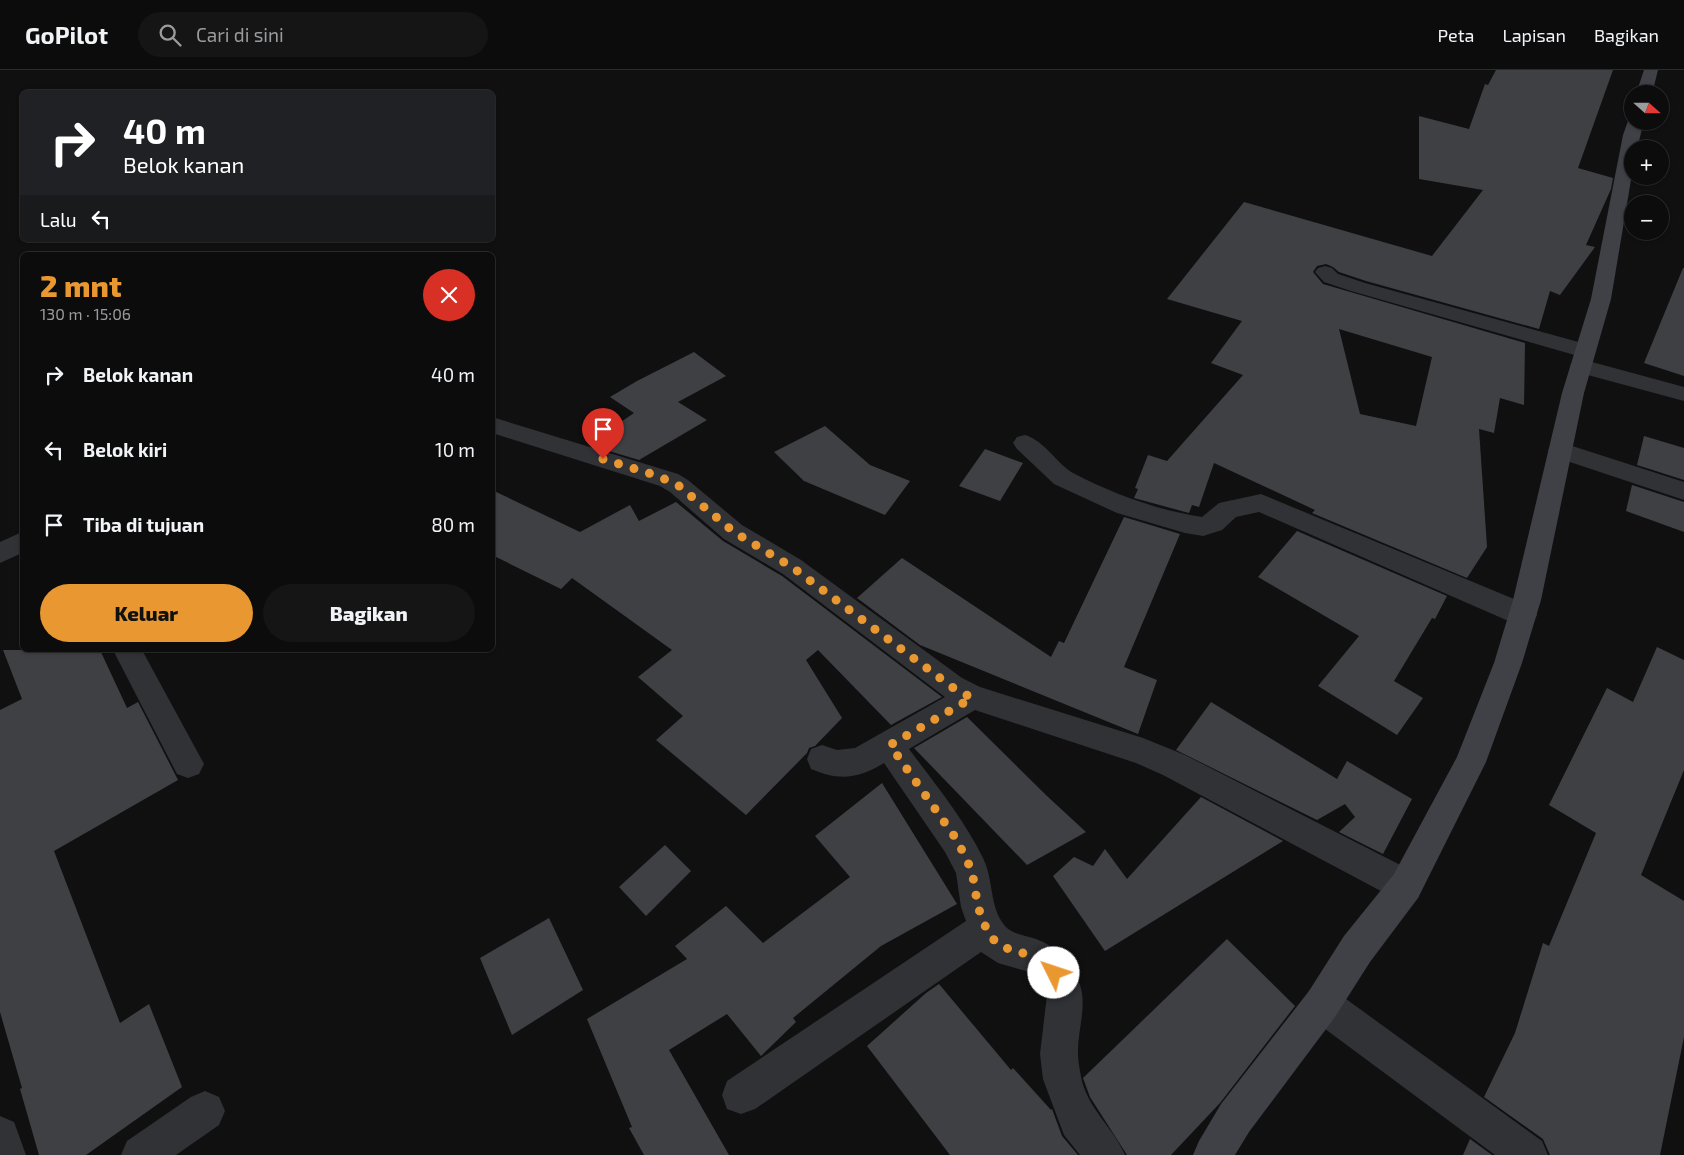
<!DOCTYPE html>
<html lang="id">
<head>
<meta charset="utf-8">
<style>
	:root { --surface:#0c0c0d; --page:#151516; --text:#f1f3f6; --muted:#9a9b9d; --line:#2c2c2e; --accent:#e89731 }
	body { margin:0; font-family:"Exo 2",sans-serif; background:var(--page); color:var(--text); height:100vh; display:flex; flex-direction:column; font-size:19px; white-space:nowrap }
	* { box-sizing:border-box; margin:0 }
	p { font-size:16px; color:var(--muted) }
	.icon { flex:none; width:28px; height:28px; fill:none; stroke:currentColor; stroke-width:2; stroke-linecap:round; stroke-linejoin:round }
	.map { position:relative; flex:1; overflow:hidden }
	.panel { position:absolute; left:20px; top:182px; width:475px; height:400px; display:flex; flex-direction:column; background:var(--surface); border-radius:8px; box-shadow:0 1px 4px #0004,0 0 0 1px var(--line) }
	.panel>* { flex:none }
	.hud { position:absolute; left:20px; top:20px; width:475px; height:152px; border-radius:8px; box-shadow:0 1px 4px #0004,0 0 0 1px var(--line); background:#202124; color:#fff; overflow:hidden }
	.needle { width:32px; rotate:111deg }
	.tools { position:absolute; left:1624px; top:15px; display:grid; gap:10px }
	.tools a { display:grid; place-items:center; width:45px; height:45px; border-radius:50%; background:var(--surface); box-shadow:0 1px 4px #0004,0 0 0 1px var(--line); font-size:25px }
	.pin { position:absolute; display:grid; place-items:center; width:42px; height:42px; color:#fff; margin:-51px -21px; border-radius:50% 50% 50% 0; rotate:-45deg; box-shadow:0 0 5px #0007 }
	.pin .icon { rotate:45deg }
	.me { position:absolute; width:55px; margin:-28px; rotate:311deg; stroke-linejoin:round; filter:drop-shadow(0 0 4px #0008) }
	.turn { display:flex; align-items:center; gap:18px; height:105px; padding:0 20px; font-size:22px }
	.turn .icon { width:65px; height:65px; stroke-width:2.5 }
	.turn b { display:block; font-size:35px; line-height:42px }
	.then { display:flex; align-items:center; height:48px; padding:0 20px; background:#0003; gap:10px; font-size:19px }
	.round { display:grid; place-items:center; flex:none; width:52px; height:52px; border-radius:26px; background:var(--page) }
	.overview { display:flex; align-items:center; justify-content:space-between; height:85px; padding:0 20px }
	h1 { font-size:30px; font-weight:800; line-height:38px; color:var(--accent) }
	.primary-button { display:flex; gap:10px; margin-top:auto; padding:10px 20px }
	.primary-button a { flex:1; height:58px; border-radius:30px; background:var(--accent); color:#111; font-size:20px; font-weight:800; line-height:58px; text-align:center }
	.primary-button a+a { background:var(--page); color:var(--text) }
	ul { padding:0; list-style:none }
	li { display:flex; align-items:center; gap:15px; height:75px; padding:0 20px }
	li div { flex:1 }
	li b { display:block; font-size:19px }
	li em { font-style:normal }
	header { display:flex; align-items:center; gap:30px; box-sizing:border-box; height:70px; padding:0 25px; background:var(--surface); border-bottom:1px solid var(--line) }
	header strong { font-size:24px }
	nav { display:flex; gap:28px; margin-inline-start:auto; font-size:18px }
	.search { width:350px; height:45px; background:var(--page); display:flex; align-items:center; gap:12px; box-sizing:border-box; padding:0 18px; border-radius:28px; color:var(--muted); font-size:19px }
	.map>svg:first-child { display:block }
	.building { fill:#3f4044; fill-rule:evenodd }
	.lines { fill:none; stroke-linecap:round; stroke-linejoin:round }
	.street { fill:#313236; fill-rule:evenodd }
	.secondary { fill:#3f4146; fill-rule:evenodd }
	.route { stroke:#e89731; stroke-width:9; stroke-dasharray:0 16.2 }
</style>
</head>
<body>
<header>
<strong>GoPilot</strong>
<div class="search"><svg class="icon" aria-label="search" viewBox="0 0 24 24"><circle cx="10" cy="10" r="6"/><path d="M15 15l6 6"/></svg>Cari di sini</div>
<nav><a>Peta</a><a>Lapisan</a><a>Bagikan</a></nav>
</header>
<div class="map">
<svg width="1684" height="1085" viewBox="0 0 1684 1085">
	<rect width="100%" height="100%" fill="#101011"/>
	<g class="building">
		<path d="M1496,0H1613L1578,98L1613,108L1611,119L1586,175L1595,177L1560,225L1550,221L1539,259L1366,211L1339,202L1333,197L1326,194L1317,196L1313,202L1323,214L1525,273L1524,335L1500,328L1494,363L1479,359L1487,477L1467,508L1312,443L1315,440L1214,393L1199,437L1192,435L1189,443L1134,428L1138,419L1135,418L1148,385L1167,391L1243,305L1211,293L1242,251L1167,229L1244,132L1432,186L1483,120L1419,109V46L1469,59L1485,14L1488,15ZM1339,259L1432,287L1416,356L1360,344Z"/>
		<path d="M1683,198H1684V306L1644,293Z"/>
		<path d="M694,282L726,306L678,332L707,350L639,390L609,381L593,371L634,343L610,327L637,311Z"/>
		<path d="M825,356L870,395L910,411L885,445L804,411L774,382Z"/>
		<path d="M1644,366L1684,378V410L1637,395Z"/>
		<path d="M985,379L1023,393L1000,431L959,416Z"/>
		<path d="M1632,415L1684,432V462L1626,441Z"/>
		<path d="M492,420L580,462L630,435L639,451L676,432L723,471L782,506L942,627L891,655L818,580L806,590L842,648L815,676L809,678L807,683L746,745L656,670L683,646L638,607L672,580L572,508L561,519L492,485Z"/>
		<path d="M1124,447L1180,464L1124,597L1157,610L1138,664L920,575L857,528L902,488L1051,587L1059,571L1064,573Z"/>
		<path d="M1297,461L1447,526L1435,549L1432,548L1394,611L1423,628L1397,665L1318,616L1359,566L1258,507Z"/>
		<path d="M1657,577L1684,590V700L1641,805L1684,831V967L1660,1085H1550L1543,1069L1484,1027L1515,963L1543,873L1549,876L1596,763L1549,735L1607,618L1633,632Z"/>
		<path d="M3,580H100L127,638L138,632L178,710L54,781L120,953L149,934L182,1017L86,1085H39L20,1019L22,1018L0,942V640L22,629Z"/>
		<path d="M1211,632L1337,709L1347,691L1412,729L1383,784L1339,762L1355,747L1345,734L1317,750L1176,680Z"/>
		<path d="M967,647L1047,726L1086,762L1027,795L914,678Z"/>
		<path d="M882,713L957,834L881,876L793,948L796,952L761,986L727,944L669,980L729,1085H644L629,1058L632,1057L587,949L687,889L675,876L726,836L763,873L850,807L815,766Z"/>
		<path d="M1201,727L1283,771L1105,881L1053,806L1074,787L1093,796L1105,779L1127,809Z"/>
		<path d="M665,775L691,801L646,846L619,817Z"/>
		<path d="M549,848L583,920L512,965L480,888Z"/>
		<path d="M1227,869L1295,936L1220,1033L1171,1085H1127L1090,1027L1083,1008Z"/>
		<path d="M939,914L1011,1000L1013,998L1051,1040L1052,1039L1062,1066L1078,1085H950L867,976L926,923Z"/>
		<path d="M1470,1069L1492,1085H1463Z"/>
	</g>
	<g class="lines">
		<g class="street">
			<path d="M1325,196L1332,198L1338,204L1365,213L1593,276L1596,281L1593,286L1585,288L1351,221L1324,212L1315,202L1318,198Z"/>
			<path d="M1581,289L1684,317V331L1573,301L1570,296L1573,291Z"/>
			<path d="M492,347L678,404L688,410L742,455L801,490L962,608L980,617L1143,668L1185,685L1418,804L1423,816L1418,828L1406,832L1394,828L1163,705L1136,693L975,640L909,679C935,714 964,749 983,788C994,810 989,837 1005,856C1013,865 1026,865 1036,869C1056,876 1069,892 1078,910C1089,933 1077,960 1078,984C1078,992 1080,1000 1081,1007C1087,1038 1113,1057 1125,1085H1080L1064,1065L1043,1009L1040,984L1047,925L1041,916L1026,901L998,893L981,882L755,1039L741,1044L727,1039L722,1025L727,1011L966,851L961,837L956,803L945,782L884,693C858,709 839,711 811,699L807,689L811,679L822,675L837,680L855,678L945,627L783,504L724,469L670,422L660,416L492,363Z"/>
			<path d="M1025,365C1045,371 1056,393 1073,403C1113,424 1157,440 1202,447L1219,433L1261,424L1533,537L1537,545L1533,553L1523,556L1513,553L1259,442L1236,447L1222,460L1203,466L1185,463L1117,443L1054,414L1017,379L1013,373L1017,367Z"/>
			<path d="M1560,372L1684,412V430L1552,386L1548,380L1552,374Z"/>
			<path d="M22,462V483L0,493V472Z"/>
			<path d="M113,580H142L204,694L199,704L188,708L177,704Z"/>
			<path d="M1322,916L1335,921L1542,1071L1548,1085H1495L1309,947L1304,934L1309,921Z"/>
			<path d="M205,1021L219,1027L225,1041L219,1055L176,1085H121L127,1071L191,1027Z"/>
			<path d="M0,1046L14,1052L26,1085H0Z"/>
		</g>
		<g class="secondary">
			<path d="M1644,0H1658L1652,24H1636Z"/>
			<path d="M1632,47V51H1644L1637,79H1632V104L1611,229L1584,323L1541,530L1522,593L1486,692L1418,828L1370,892L1335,947L1249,1062L1235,1085H1193L1199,1071L1221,1034L1309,921L1344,866L1394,804L1457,687L1494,593L1513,530L1562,323L1591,229L1623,65L1628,51Z"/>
		</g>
	</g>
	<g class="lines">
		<path class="route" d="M603,389L658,406L679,416L734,462L792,497L952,617L972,628L890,675L957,770L972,801L978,837L986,858L994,870L1010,880L1035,886L1054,903"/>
	</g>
</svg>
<div class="tools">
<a><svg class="needle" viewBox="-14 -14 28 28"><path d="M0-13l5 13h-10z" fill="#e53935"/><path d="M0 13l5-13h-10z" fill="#9a9b9d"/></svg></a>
<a>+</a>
<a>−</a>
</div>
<div class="pin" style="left:603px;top:389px;background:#d93025"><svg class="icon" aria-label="arrive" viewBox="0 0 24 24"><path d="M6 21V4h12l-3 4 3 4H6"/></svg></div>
<svg class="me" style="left:1054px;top:903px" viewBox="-20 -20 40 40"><circle r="19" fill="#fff"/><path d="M0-13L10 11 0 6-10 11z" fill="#e89731"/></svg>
<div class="hud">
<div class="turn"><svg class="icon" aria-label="right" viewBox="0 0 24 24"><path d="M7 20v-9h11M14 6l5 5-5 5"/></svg><div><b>40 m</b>Belok kanan</div></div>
<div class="then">Lalu<svg class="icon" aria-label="left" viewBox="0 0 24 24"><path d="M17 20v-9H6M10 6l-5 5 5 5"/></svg></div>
</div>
<section class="panel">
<div class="overview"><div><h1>2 mnt</h1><p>130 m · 15:06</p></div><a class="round" style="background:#d93025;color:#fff"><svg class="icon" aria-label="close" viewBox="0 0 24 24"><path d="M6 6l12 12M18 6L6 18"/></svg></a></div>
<ul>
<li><svg class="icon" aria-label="right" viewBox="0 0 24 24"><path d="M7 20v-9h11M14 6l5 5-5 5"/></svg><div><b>Belok kanan</b></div><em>40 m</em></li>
<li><svg class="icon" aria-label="left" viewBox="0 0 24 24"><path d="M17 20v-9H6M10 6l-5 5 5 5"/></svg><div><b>Belok kiri</b></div><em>10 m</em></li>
<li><svg class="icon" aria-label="arrive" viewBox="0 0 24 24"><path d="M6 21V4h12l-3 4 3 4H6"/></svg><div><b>Tiba di tujuan</b></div><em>80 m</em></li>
</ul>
<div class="primary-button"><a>Keluar</a><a>Bagikan</a></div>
</section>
</div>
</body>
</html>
